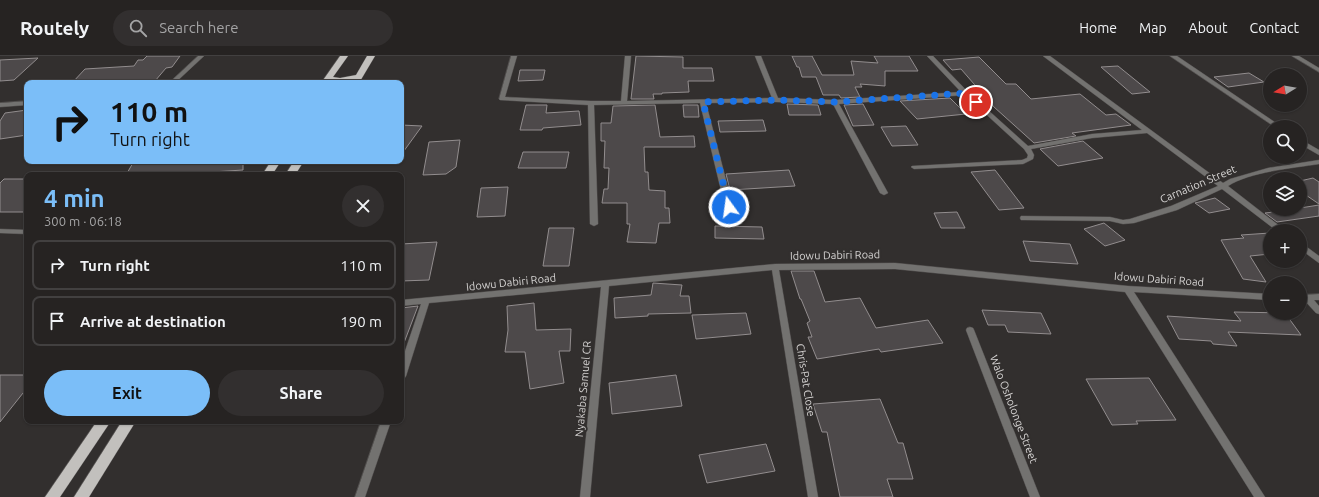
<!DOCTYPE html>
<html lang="en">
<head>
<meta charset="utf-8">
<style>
	:root { --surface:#262322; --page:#322f2f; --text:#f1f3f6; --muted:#a4a4a5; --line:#424040; --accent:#7bbef8 }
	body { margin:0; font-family:Ubuntu,sans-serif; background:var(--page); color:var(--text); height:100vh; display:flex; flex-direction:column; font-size:15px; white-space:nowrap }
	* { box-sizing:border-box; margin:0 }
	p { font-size:13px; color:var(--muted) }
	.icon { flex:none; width:22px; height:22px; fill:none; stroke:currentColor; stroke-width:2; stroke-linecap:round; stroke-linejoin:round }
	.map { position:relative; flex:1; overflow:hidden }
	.details { position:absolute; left:24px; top:116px; width:380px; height:252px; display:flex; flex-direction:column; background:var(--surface); border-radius:8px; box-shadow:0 1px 3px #0004,0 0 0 1px var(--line) }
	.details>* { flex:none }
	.guide { position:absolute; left:24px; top:24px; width:380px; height:84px; border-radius:8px; box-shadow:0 1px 3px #0004,0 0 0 1px var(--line); background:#7bbef8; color:#111; overflow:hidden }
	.needle { width:26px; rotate:259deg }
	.fabs { position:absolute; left:1263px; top:12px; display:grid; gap:8px }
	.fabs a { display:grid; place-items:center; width:44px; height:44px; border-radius:50%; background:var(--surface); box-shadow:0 1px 3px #0004,0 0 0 1px var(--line); font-size:20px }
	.pin { position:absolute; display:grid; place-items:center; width:34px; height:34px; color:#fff; margin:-17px; border:2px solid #fff; border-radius:50%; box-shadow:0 1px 4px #0007 }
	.me { position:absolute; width:44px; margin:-22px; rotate:346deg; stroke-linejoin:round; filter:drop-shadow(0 0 3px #0008) }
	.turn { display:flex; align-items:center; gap:14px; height:84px; padding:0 20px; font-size:18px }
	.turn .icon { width:52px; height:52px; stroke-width:2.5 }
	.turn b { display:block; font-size:28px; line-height:34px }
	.round { display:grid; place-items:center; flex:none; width:42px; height:42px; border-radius:21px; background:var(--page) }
	.summary { display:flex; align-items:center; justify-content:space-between; height:68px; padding:0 20px }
	h1 { font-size:24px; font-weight:600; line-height:30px; color:var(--accent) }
	.cta { display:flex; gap:8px; margin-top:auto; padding:8px 20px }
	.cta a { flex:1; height:46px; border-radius:24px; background:var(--accent); color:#111; font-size:16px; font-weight:600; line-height:46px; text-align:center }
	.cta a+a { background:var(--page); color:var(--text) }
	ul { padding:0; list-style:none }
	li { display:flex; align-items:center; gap:12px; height:50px; margin:0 8px 6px; padding:0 12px; border:2px solid var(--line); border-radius:8px }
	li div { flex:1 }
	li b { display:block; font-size:15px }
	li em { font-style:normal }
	header { display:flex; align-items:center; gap:24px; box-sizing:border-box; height:56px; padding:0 20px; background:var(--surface); border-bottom:1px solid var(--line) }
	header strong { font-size:19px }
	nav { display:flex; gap:22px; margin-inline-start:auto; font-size:14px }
	.search { width:280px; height:36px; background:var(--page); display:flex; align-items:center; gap:10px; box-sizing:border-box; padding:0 14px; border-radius:22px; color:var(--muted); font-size:15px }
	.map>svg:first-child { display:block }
	.building { fill:#4d494a; stroke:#928d8e }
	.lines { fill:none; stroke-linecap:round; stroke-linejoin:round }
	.minor-casing { stroke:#504d4c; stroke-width:1 }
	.trunk-casing { stroke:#504d4c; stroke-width:1 }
	.minor { fill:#737270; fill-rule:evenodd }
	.trunk { fill:#c2c0bd; fill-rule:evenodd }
	.route { stroke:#1a73e8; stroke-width:7; stroke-dasharray:0 12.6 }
	.labels { text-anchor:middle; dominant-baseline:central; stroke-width:4; stroke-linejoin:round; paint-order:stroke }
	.street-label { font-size:11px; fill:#d6d4d3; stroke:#322f2e }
</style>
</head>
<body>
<header>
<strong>Routely</strong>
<div class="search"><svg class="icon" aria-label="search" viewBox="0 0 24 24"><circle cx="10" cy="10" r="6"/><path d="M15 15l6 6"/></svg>Search here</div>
<nav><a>Home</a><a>Map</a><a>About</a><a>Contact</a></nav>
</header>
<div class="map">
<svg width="1319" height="441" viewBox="0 0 1319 441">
	<rect width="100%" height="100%" fill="#322f2e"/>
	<g class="building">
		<path d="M147,0H180L172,11L166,12L155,25L72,27L85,13L134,10L138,4H143Z"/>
		<path d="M636,0L683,1V12H712L714,25H688L689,36L662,37V38H653L654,43H631Z"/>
		<path d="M792,0H812L822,19H854L851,5L878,7L874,0H909L918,15H885V30L860,28L862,31H855L860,41L841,42L839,39H823L816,21H802L799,11H797Z"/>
		<path d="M979,1L1006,28H1016L1031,43L1080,38L1106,59L1116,58L1131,69L1072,77L1076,80L1034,87L994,51L961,13L952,14L943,4Z"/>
		<path d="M38,2L14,24L0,25V4Z"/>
		<path d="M1118,10L1150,36L1132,38L1101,11Z"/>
		<path d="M520,14H545L543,24L518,25Z"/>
		<path d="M1249,17L1264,26L1228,31L1214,21Z"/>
		<path d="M950,42L966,58L917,63L900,45Z"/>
		<path d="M787,48L818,49L821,59H789Z"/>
		<path d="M863,48L874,69L853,70L844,49Z"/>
		<path d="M526,49H547L546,57L579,55L581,69L543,72L542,74H520Z"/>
		<path d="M655,49L660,81L694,80L695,91H644L645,116H648L649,134L665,135V152H669L670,167H659L656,187L627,186L630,168H627V147H602L604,133H608L609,112H604L605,85H601V67H611L613,50Z"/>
		<path d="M683,49H698L699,61H684Z"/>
		<path d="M27,54V79L0,83V65L5,57Z"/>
		<path d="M763,64L766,75L720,76L718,65Z"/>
		<path d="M401,69L422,70L401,99Z"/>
		<path d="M906,70L918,89L892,90L881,71Z"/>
		<path d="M460,84L456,111L446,118L423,119L429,86Z"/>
		<path d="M1083,85L1103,102L1058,110L1040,93Z"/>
		<path d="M523,96H569L566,112H518Z"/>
		<path d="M134,105H243V114L196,117L195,119H159L161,116L126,119Z"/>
		<path d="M789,114L795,130L730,134L726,118Z"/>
		<path d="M995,114L1024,152L999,154L971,116Z"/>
		<path d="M1313,122L1319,126V148L1300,135V125Z"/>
		<path d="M4,123H27V156H0V127Z"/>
		<path d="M508,131L505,160L477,161L481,132Z"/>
		<path d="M1215,142L1230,153L1209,157L1195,147Z"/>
		<path d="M1319,149V160L1277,166L1265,157L1300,153V152Z"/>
		<path d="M957,156L965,172H941L934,157Z"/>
		<path d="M1104,167L1125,184L1105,190L1084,173Z"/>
		<path d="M715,170L762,171L764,183L715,182Z"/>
		<path d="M549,172H574L569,210H543Z"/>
		<path d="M1270,177V198L1250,200L1266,226L1243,223L1221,184L1244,182L1241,179Z"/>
		<path d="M1023,185L1070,188L1078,208L1030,205Z"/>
		<path d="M437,186L429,224L401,225V188Z"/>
		<path d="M791,215H814L825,246L860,242L876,272L928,264L943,287L881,296L879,293L817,303L808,281H812L807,267L810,265L801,243H800Z"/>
		<path d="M653,227L682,229L680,240H689L691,257L648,258V260L615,262L614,242L651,239Z"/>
		<path d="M534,247L536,274L571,273L570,295H559L564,327L530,333L525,296H505L508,274L507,250Z"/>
		<path d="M418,250L402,292H401V252Z"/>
		<path d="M982,254L1041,257L1051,278L1008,276L1005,269H988Z"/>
		<path d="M1234,256L1285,257L1301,279L1228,276L1237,290L1213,288L1211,285L1179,283L1167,260L1241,265Z"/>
		<path d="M746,257L751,278L696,283L692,259Z"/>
		<path d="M0,319H27V332L0,366Z"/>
		<path d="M676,319L682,350L612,358L609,327Z"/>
		<path d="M1149,322L1176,364L1136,365L1138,368L1112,369L1086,323Z"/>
		<path d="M880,343L898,387H903L913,423H887L893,441H840L827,376H822L813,348Z"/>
		<path d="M766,388L775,415L707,427L699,399Z"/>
	</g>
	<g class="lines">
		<g class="minor-casing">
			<g id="minor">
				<path d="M198,0H204L175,27H169Z"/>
				<path d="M511,0H517L505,41L591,45H621L625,0H631L627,45L772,42L755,0H761L778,42L835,44L961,36L927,0H933L968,36L1028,90L1092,78L1142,74L1043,0H1050L1223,127L1230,123L1268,112L1319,104V108C1293,112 1249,116 1228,130L1286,175H1277L1222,133L1177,154L1134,167L1123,168L1110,165L1024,164H1021L1020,162L1021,160L1110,161L1123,164L1130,163L1171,150L1218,130L1147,77L1092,82L1031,93L1034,99L1033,103L1023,108L914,113L911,111L912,110L1022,104L1027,102L1028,99L1024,93L965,39L839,48L888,137L884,139L880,137L833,48L776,46L706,47L733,151L729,153L725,151L700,47L594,49L598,168L594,170L590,168L588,49L500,44L499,43Z"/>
				<path d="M1170,0H1177L1282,71H1275Z"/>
				<path d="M1292,0H1299L1319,12V16Z"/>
				<path d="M27,45V49L0,51V47Z"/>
				<path d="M1300,83L1319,94V99L1300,88Z"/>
				<path d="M0,173L27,174V178L0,177Z"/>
				<path d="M1300,186L1319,200V207L1300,193Z"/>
				<path d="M895,207L1128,230L1270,238V244L1134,236L1265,441H1254L1125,236L895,213L779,214L818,441H808L772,214L609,230L590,441H580L601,231L429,247L406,320L404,323L401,324V307L421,248L401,250V244L775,208Z"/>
				<path d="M1319,238V244H1314L1319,250V258L1316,257L1305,245H1300V239Z"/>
				<path d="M970,271L973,272L974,274L1040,441H1030L966,274L967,272Z"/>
				<path d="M381,365H391L365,441H355Z"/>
			</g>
		</g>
		<g class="trunk-casing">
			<g id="trunk">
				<path d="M340,0H348L333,21L340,22L356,19L367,0H375L359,27H353V24L340,26L331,25L329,27H321Z"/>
				<path d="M271,105H281L272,119H262Z"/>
				<path d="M294,105H304L295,119H285Z"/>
				<path d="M97,365H111L60,441H45Z"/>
				<path d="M122,365H136L89,441H74Z"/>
			</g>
		</g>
		<use href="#minor" class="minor"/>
		<use href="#trunk" class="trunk"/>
	</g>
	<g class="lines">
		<path class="route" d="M729,151L703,46L776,44L835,46L966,37L976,46"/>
	</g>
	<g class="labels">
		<g class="street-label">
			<text transform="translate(1198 128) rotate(-23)">Carnation Street</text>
			<text transform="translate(835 199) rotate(-1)">Idowu Dabiri Road</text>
			<text transform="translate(1159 223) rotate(4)">Idowu Dabiri Road</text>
			<text transform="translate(511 226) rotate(-6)">Idowu Dabiri Road</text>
			<text transform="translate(806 324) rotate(81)">Chris-Pat Close</text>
			<text transform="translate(583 333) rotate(-85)">Nyakaba Samuel CR</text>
			<text transform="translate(1014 353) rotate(69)">Walo Osholonge Street</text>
		</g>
	</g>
</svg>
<div class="fabs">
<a><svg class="needle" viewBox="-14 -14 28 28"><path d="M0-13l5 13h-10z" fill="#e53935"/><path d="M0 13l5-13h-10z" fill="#a4a4a5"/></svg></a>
<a><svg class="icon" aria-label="search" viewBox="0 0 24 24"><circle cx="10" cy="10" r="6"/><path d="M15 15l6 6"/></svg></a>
<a><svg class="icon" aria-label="layers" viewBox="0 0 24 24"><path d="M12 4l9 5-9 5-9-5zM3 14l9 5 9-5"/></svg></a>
<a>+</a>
<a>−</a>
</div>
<div class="pin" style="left:976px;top:46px;background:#d93025"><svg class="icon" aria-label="arrive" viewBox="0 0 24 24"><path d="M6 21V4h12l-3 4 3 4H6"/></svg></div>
<svg class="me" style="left:729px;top:151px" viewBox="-20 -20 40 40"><circle r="17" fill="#1a73e8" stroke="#fff" stroke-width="3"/><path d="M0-11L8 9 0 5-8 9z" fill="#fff"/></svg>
<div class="guide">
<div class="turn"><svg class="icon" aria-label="right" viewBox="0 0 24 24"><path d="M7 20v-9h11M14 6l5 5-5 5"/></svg><div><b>110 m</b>Turn right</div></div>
</div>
<section class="details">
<div class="summary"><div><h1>4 min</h1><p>300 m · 06:18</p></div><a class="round"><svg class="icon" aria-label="close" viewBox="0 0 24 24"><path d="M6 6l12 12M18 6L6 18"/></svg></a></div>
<ul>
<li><svg class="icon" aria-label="right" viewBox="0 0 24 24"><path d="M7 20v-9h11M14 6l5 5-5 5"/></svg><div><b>Turn right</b></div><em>110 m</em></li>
<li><svg class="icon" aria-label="arrive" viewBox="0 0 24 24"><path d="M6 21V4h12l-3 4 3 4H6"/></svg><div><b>Arrive at destination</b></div><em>190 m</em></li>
</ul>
<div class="cta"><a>Exit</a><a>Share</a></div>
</section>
</div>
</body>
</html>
